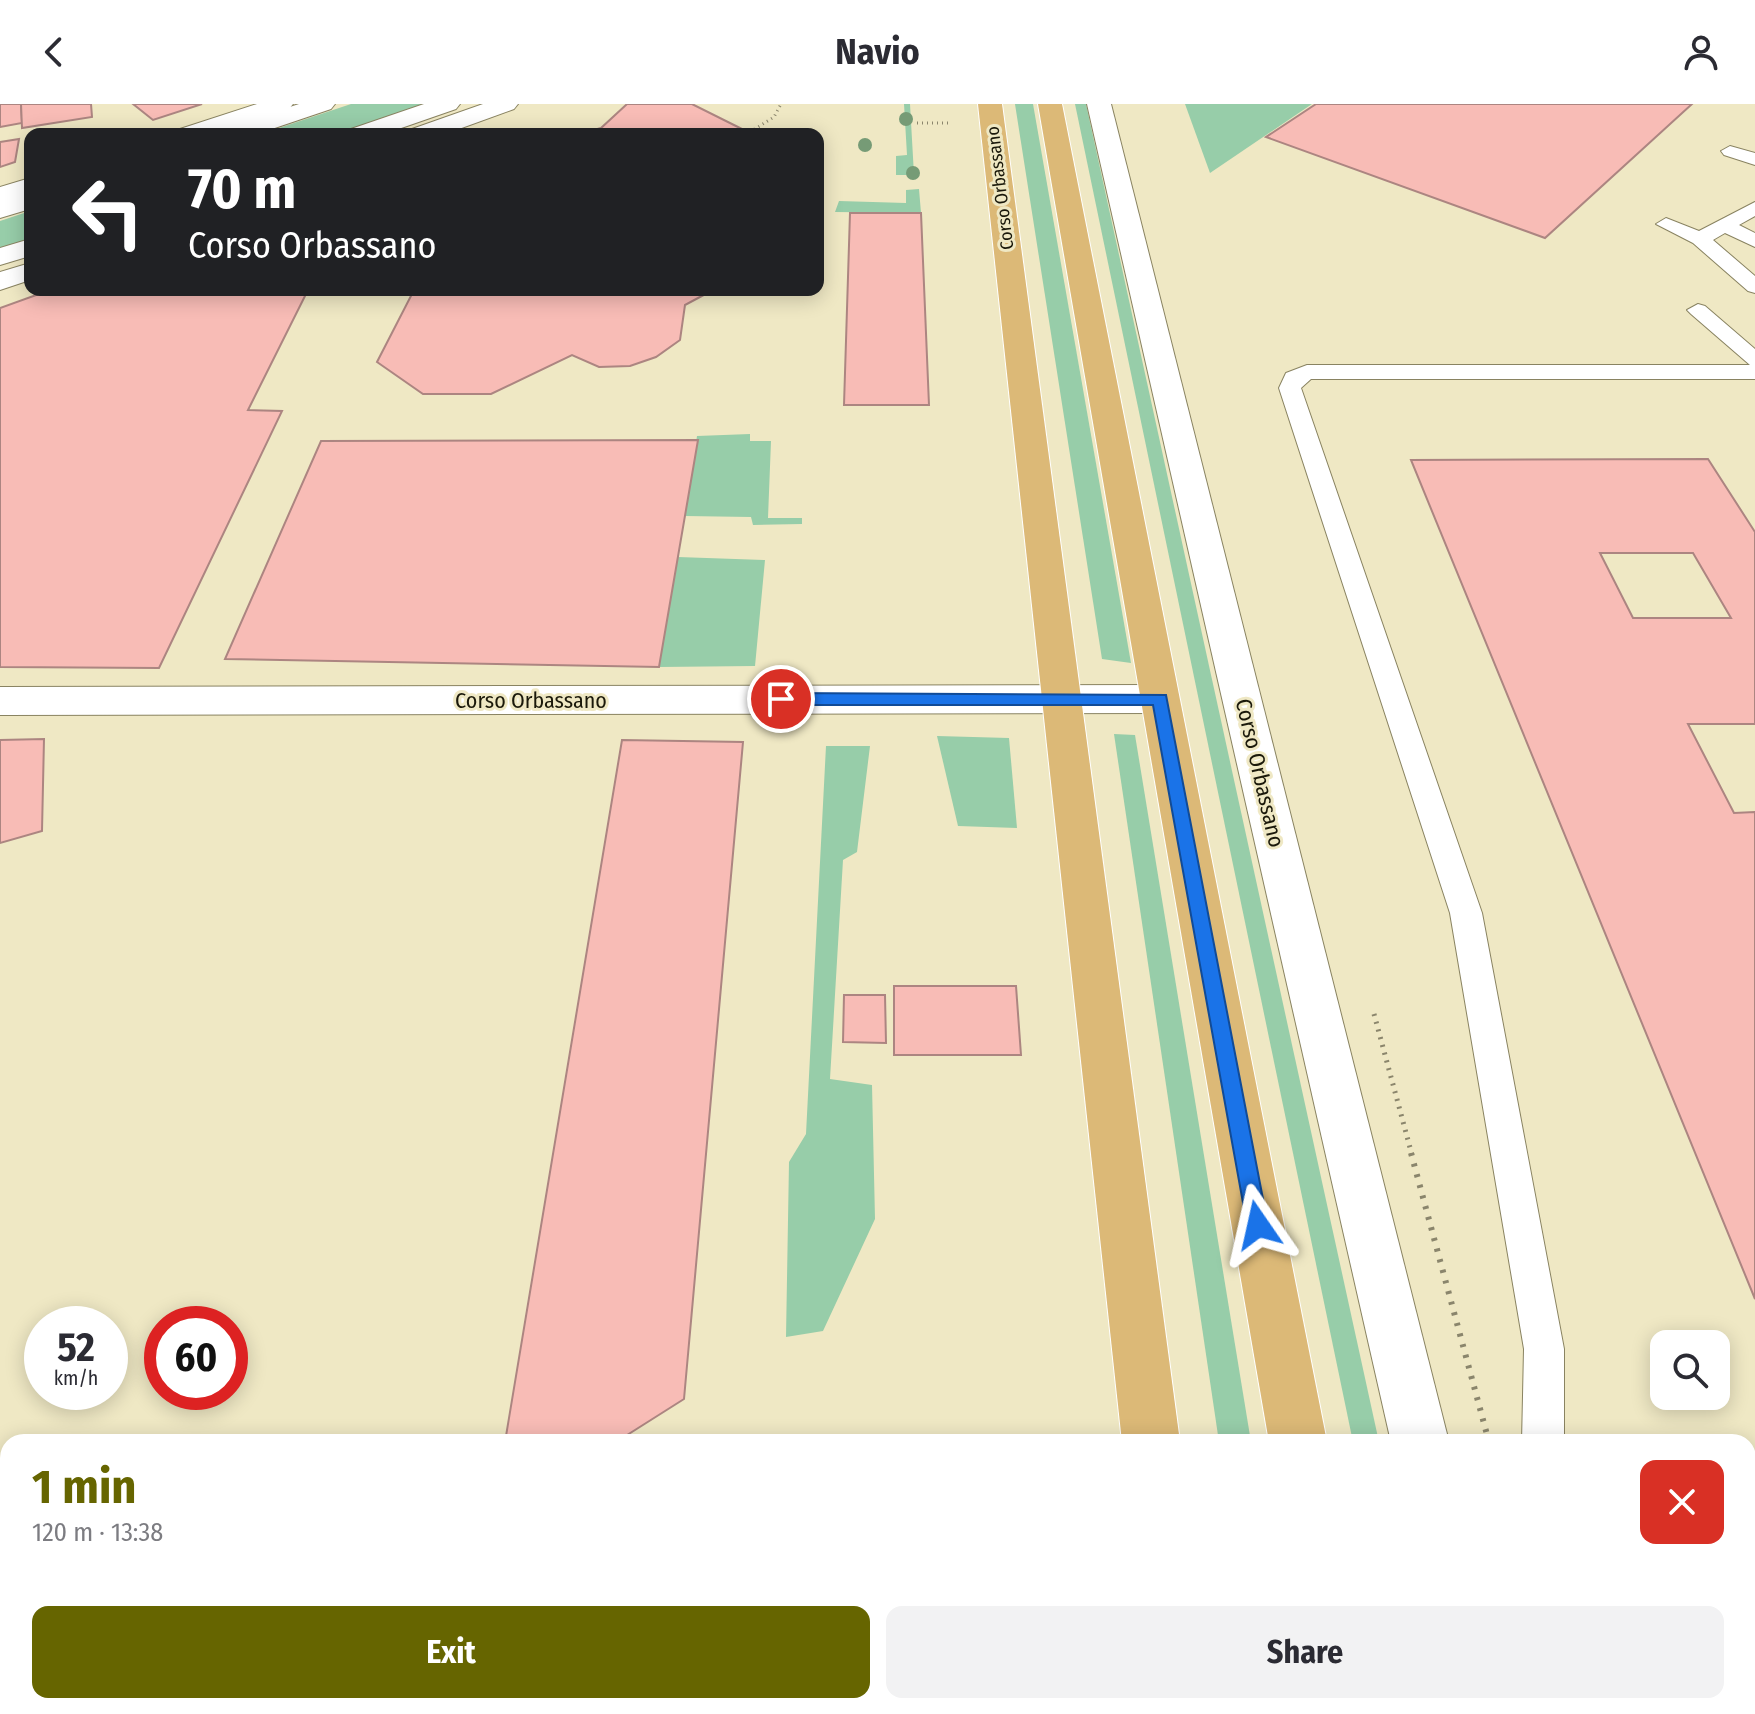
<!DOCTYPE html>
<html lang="en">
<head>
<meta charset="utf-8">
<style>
	:root { --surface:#fff; --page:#f2f2f3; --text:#2b2b33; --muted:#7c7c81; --accent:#666500 }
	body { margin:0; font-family:"Fira Sans Condensed",sans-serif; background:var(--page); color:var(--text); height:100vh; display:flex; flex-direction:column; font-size:30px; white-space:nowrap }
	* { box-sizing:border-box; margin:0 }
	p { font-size:26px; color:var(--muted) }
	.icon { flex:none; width:44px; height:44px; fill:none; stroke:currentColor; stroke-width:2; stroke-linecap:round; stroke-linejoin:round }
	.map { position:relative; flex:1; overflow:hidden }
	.details { position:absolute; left:0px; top:1330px; width:1756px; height:280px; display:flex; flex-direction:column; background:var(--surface); border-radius:24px 24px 0 0; box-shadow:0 4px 20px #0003 }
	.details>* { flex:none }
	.top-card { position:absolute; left:24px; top:24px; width:800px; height:168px; border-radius:16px; box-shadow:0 4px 20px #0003; background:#202124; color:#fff; overflow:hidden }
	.tools { position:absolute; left:1650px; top:1226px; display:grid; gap:16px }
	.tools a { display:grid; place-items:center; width:80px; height:80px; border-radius:16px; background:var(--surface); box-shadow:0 4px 20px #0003; font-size:40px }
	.speed { position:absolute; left:24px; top:1202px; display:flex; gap:16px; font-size:40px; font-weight:700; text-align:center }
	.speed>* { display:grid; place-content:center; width:104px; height:104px; border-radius:50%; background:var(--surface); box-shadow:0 4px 20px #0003; line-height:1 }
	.speed small { font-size:20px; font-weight:400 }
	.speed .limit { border:12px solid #d22; background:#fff; color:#111 }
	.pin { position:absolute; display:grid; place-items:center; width:68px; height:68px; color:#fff; margin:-34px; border:4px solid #fff; border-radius:50%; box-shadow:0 2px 8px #0007 }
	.me { position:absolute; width:88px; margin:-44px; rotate:349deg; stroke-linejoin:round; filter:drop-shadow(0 0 6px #0008) }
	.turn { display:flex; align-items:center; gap:28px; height:168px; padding:0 32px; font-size:36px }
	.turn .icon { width:104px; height:104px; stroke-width:2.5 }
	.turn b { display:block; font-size:56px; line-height:68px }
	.round { display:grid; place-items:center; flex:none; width:84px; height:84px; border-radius:16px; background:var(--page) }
	.headline { display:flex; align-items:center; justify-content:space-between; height:136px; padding:0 32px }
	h1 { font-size:48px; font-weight:700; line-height:60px; color:var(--accent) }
	.action { display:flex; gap:16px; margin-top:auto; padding:16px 32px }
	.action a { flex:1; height:92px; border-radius:16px; background:var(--accent); color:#fff; font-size:32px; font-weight:700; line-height:92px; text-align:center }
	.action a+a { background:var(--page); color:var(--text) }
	header { display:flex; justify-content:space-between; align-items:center; height:104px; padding:0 32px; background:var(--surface); font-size:36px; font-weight:700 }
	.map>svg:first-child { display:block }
	.green { fill:#97cda9 }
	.building { fill:#f8bcb6; stroke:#ac8581; stroke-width:2; fill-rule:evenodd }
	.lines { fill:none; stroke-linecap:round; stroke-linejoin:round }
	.service-casing { stroke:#898361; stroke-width:2 }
	.minor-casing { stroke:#898361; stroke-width:2 }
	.tertiary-casing { stroke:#898361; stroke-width:2 }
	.primary-casing { stroke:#fff; stroke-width:2 }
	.path-far2 { stroke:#8a856c; stroke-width:3; stroke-dasharray:1 4; stroke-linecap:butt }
	.path-far1 { stroke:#8a856c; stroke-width:5; stroke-dasharray:2 6; stroke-linecap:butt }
	.path { stroke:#8a856c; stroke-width:6; stroke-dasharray:3 8; stroke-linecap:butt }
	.service { fill:#fff; fill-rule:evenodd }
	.minor { fill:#fff; fill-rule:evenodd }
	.tertiary { fill:#fff; fill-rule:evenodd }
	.primary { fill:#dcb977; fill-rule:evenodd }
	.tree { fill:#769b76 }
	.route { fill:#1a73e8; stroke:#114b97; stroke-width:2 }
	.labels { text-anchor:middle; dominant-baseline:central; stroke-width:6; stroke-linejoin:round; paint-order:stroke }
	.far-street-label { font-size:18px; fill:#1a180a; stroke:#efe8c4 }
	.street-label { font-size:22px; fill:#1a180a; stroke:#efe8c4 }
</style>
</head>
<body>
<header><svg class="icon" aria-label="back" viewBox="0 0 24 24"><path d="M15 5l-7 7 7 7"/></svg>Navio<svg class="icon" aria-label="person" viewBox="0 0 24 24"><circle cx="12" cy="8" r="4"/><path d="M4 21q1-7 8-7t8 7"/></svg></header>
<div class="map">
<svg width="1755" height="1610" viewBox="0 0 1755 1610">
	<rect width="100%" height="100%" fill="#efe8c4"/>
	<g class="green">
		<path d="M351,0H424L336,30H261Z"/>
		<path d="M904,0H910L914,71H896V52L907,51Z"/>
		<path d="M1015,0H1033L1131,559L1102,555Z"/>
		<path d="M1075,0H1086L1379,1338H1353Z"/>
		<path d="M1185,0H1312L1210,69Z"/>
		<path d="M919,85L921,109L835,108L839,97L906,99V86Z"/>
		<path d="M30,107V135L0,145V117Z"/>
		<path d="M750,330V337H771L768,414H802V420L753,421L751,413L685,412L697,332Z"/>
		<path d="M678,453L765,456L755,562L659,563Z"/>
		<path d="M1114,630L1135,631L1251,1338H1219Z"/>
		<path d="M937,632L1009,634L1017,724L958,722Z"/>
		<path d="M826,642H870L857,748L843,756L830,975L872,981L875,1115L823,1227L786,1233L789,1058L806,1030Z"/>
	</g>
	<g class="building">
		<path d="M0,0H21L22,19L0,23Z"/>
		<path d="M21,0H91L92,13L22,24Z"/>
		<path d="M133,0H202L153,16Z"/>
		<path d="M627,0H692L752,30H579L601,24Z"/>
		<path d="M1316,0H1692L1545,134L1266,33Z"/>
		<path d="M19,35L15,58L0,63V38Z"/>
		<path d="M850,109H921L929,301H844Z"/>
		<path d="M50,186H308L248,306L282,307L159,564L0,563V204Z"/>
		<path d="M414,186H713L685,201L680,236L656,253L630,262L599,263L572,251L491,290H423L377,258Z"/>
		<path d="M698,336L659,563L225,555L321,337Z"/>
		<path d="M1708,355L1755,428V620H1688L1734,709L1755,708V1195L1411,356ZM1600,449H1693L1731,514H1633Z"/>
		<path d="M44,635L42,727L0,739V636Z"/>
		<path d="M622,636L743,638L684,1295L616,1338H505Z"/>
		<path d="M894,882H1016L1021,951H894Z"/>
		<path d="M844,891H885L886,939L843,938Z"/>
		<path d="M447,1602H522L524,1610H433Z"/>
		<path d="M653,1602H896L883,1610H656Z"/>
		<path d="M900,1602H962L966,1610H887Z"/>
	</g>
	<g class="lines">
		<g class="service-casing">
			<g id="service">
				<path d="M1730,42L1755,49V61L1724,51L1721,47Z"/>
				<path d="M1755,98V112L1739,121L1755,129V143L1725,129L1713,136L1755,172V189L1748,187L1693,139L1656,120L1666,114L1699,127Z"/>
				<path d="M1698,200L1705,202L1755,245V275H1311L1301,284L1482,809L1564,1245V1338H1522L1524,1245L1450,809L1279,284L1286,269L1307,261H1750L1691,210L1687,206Z"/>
				<path d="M1586,1602H1632L1634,1610H1588Z"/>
			</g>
		</g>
		<g class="minor-casing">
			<g id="minor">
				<path d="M257,0H293L289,5L214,30H177L180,25Z"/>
				<path d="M483,0H518L514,5L445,30H409L412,25Z"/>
				<path d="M1087,0H1111L1449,1338H1391Z"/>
				<path d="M30,74V90L0,99V83Z"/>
				<path d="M30,159V176L0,186V168Z"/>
				<path d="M1160,581L1174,585L1179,595L1174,605L1160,609L0,611V583Z"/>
				<path d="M1452,1602H1516L1518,1610H1454Z"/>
			</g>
		</g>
		<g class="tertiary-casing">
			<g id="tertiary">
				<path d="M299,0H335L331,5L257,30H220L223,25Z"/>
				<path d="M424,0H460L456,5L384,30H348L351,25Z"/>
				<path d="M30,88V105L0,114V97Z"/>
				<path d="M30,135V152L0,161V144Z"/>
			</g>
		</g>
		<g class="primary-casing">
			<g id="primary">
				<path d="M978,0H1002L1180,1338H1122Z"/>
				<path d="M1038,0H1062L1327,1338H1269Z"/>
				<path d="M1151,1602H1215L1216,1610H1152Z"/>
				<path d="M1315,1602H1379L1380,1610H1316Z"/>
			</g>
		</g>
		<g class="path-far2">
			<path d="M917,19H949"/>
			<path d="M750,28L774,13L781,0"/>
		</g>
		<path class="path-far1" d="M1374,910L1412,1051"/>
		<path class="path" d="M1411,1049L1489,1338"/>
		<use href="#service" class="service"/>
		<use href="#minor" class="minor"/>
		<use href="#tertiary" class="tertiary"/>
		<use href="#primary" class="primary"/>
	</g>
	<g class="tree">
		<circle cx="906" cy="15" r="7"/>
		<circle cx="865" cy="41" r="7"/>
		<circle cx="913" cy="69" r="7"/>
	</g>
	<path class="route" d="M781,589L1166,591L1268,1121L1265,1129L1258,1132L1250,1129L1247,1121L1153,601H781L773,595Z"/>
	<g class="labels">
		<g class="far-street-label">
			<text transform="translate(1000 84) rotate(-97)">Corso Orbassano</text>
		</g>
		<g class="street-label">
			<text x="531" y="596">Corso Orbassano</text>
			<text transform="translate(1260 669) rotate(77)">Corso Orbassano</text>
		</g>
	</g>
</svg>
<div class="tools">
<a><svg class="icon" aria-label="search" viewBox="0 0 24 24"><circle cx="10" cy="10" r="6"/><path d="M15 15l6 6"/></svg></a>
</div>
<div class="speed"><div>52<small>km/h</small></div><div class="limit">60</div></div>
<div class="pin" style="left:781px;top:595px;background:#d93025"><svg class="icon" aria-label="arrive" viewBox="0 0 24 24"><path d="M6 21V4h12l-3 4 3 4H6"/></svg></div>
<svg class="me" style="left:1258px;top:1121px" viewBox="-20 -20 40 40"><path d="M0-17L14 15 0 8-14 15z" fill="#1a73e8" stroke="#fff" stroke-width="4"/></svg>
<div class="top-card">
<div class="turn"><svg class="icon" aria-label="left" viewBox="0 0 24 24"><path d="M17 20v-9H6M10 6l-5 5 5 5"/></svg><div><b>70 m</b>Corso Orbassano</div></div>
</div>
<section class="details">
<div class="headline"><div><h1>1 min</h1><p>120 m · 13:38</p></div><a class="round" style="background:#d93025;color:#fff"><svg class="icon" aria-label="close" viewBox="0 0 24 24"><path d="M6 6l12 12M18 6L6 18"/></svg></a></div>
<div class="action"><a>Exit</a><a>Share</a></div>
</section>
</div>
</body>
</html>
